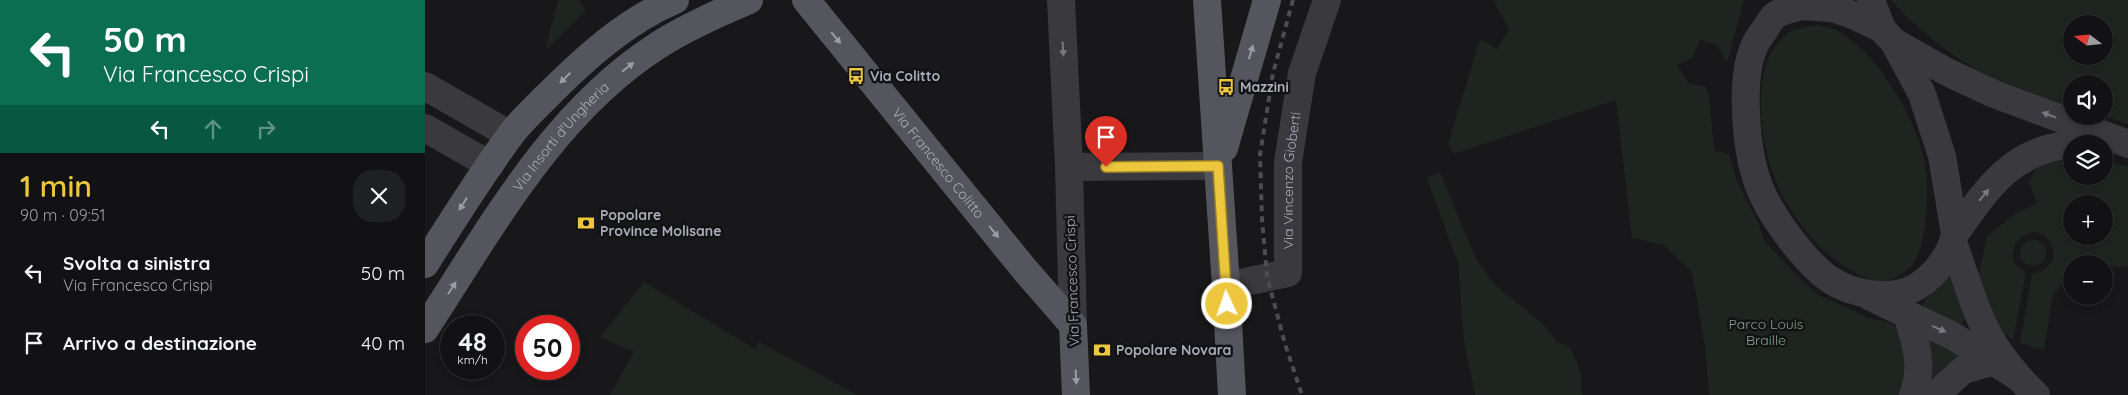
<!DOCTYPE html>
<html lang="it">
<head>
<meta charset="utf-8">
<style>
	:root { --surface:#121214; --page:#1f2022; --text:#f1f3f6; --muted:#9c9ea0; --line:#313234; --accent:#ecc73d }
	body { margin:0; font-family:Quicksand,sans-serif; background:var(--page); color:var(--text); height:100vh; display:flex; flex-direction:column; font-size:19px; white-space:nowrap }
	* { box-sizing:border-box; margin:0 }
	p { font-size:16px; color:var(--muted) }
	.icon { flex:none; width:28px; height:28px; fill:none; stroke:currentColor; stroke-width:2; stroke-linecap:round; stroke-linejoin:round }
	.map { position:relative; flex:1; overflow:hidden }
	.panel { display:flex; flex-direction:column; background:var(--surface); width:425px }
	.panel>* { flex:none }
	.guide { background:#0b6e4f; color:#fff; overflow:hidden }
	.needle { width:32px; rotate:286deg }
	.fabs { position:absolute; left:1638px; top:15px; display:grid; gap:10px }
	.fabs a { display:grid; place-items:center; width:50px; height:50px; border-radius:50%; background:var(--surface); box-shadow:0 2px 8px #0003,0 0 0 1px var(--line); font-size:25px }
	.speed { position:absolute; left:15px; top:315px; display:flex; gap:10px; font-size:25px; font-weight:700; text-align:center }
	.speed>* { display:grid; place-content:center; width:65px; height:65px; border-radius:50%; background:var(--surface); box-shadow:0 2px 8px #0003,0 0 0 1px var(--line); line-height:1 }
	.speed small { font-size:12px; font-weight:400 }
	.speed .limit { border:8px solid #d22; background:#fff; color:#111 }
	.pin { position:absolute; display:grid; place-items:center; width:42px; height:42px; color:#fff; margin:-51px -21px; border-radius:50% 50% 50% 0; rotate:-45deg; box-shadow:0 0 5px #0007 }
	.pin .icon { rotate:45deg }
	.me { position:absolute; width:55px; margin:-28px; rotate:357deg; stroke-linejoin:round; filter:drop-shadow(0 0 4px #0008) }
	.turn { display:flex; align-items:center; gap:18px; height:105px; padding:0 20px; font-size:22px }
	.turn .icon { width:65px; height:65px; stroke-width:2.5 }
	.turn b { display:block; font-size:35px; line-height:42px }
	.lanes { display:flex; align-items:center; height:48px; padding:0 20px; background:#0003; justify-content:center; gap:25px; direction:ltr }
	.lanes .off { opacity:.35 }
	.round { display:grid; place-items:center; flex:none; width:52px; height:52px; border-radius:20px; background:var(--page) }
	.overview { display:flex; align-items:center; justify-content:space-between; height:85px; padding:0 20px }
	h1 { font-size:30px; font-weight:600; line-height:38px; color:var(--accent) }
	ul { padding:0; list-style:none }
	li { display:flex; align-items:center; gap:15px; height:70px; padding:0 20px }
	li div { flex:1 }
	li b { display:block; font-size:19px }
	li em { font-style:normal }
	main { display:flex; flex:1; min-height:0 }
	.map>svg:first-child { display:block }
	.green { fill:#1e2420; fill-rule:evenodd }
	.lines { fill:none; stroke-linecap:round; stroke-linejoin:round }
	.minor { stroke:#39393e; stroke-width:28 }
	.major { stroke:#55565d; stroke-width:28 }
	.rail { stroke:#4c4d53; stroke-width:4; stroke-dasharray:6 5; stroke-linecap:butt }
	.oneway { fill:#999ca7 }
	.oneway2 { fill:#777982 }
	.route-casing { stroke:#998128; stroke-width:12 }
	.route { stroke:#ecc73d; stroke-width:9 }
	.labels { text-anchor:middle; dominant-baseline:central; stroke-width:5; stroke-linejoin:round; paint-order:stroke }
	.poi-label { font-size:14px; font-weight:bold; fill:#aaadb9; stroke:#131315; text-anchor:start }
	.street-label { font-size:14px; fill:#aaadb9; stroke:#131315 }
	.park-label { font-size:14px; fill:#82a388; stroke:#131315 }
</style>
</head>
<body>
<main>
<section class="panel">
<div class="guide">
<div class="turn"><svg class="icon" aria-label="left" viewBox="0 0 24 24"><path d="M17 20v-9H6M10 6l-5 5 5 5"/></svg><div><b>50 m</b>Via Francesco Crispi</div></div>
<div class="lanes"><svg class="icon" aria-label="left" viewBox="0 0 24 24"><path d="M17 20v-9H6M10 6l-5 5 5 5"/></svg><svg class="icon off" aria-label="ahead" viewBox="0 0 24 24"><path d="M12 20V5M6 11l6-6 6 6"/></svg><svg class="icon off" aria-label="right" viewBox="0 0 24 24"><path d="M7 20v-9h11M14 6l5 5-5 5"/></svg></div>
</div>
<div class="overview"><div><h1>1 min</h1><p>90 m · 09:51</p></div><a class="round"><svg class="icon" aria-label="close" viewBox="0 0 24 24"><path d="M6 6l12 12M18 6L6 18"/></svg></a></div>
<ul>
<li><svg class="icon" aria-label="left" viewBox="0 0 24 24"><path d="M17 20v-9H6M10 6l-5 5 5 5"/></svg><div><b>Svolta a sinistra</b><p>Via Francesco Crispi</p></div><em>50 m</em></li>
<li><svg class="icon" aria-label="arrive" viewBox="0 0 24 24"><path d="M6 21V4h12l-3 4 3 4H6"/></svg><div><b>Arrivo a destinazione</b></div><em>40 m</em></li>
</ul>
</section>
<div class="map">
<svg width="1703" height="395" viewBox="0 0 1703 395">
	<rect width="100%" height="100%" fill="#18181a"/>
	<g class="green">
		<path d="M133,0H153L156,2L160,11L120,51Z"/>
		<path d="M1068,0H1319L1302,63L1292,45L1275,40L1268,57L1252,65L1264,84L1281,87L1284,95L1289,150L1304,155L1312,181L1332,220L1339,240L1370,274L1392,294L1444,318L1466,323L1478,334L1482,345L1478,395H1284L1280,347L1267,272L1239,245L1207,238L1191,100L1030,154L1023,144L1055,39L1072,49L1084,29Z"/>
		<path d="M1466,0H1703V124L1678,116L1679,84H1646V107C1629,102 1611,98 1594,91C1546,71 1501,39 1466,0ZM1646,24H1679V56H1646Z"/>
		<path d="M1393,25C1400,27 1409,28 1415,32C1453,55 1487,112 1498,155C1504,178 1503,202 1500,226C1496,250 1493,267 1469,278C1453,285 1438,278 1424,269C1397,253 1378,230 1362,204C1337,164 1320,72 1358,37C1367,28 1382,27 1393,25Z"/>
		<path d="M1646,158V176H1679V160L1703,167V267L1679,266V264H1646V274L1628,295L1619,350L1595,343L1607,274C1646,268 1625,219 1598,236C1592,239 1589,245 1588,251C1586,262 1593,268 1601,273L1588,340L1577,332L1568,318L1553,277L1562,236L1591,213L1612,203L1604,182L1612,166ZM1646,204H1679V236H1646Z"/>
		<path d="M1015,172L1051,259L1070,285L1119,325L1132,342L1145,347L1156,373L1157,395H1050L1039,341L1033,263L1002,178Z"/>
		<circle cx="1608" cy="253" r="13"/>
		<path d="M1526,275L1542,319L1535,324L1498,307L1501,298L1514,288L1522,276Z"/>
		<path d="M219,282L330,349L334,342L433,395H185L209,352L175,337Z"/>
		<path d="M1499,333L1543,358L1498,391Z"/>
	</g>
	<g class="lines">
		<g class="minor">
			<path d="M636,0L644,167L648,325"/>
			<path d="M1446,0L1457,29"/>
			<path d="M1377,6L1407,8L1428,15L1457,29L1469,42L1497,94L1517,156L1530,234C1525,256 1510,276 1491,287C1466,301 1428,295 1404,279C1379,261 1345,215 1334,186C1321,153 1314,77 1330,45C1332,40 1335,36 1338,32C1342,27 1346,17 1352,14C1359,10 1369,8 1377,6Z"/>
			<path d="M1469,42L1522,72L1569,94L1703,144"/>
			<path d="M0,86L85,135"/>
			<path d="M0,128L65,165"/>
			<path d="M644,167L793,166"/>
			<path d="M1530,234C1560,191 1588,148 1646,145"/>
			<path d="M1528,243C1538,268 1545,295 1556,320C1568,348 1589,374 1611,395"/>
			<path id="s1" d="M801,286L863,273V162L877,73L902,0"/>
			<path d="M1444,296L1528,336L1593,377"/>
			<path d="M1482,315C1491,342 1499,368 1488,395"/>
			<path d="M1511,395L1538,370L1566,362"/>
		</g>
		<g class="major">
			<path id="s2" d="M381,0L600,270L648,325L651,395"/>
			<path d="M782,0L801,286L807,395"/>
			<path d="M799,148L842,0"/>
			<path d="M0,264C27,221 54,178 84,137C94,123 108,110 120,98C159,59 199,22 250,0"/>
			<path id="s3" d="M0,329C66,228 128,113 232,46C261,27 293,13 324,0"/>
		</g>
		<path class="rail" d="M868,0L848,73L835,155L837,219L842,276L860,344L877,395"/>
	</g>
	<defs><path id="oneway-solid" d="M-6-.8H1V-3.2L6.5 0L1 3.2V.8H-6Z" transform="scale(1.25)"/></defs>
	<g class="oneway">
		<use href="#oneway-solid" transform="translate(411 38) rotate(51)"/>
		<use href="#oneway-solid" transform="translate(826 52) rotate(-74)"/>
		<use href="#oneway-solid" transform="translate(203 67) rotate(-38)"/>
		<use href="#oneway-solid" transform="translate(140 78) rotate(135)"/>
		<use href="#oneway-solid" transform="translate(38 204) rotate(122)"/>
		<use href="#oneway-solid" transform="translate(569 232) rotate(51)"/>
		<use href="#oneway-solid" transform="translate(27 288) rotate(-57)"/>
		<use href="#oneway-solid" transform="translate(651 377) rotate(87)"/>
	</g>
	<g class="oneway2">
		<use href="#oneway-solid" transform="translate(638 49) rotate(87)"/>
		<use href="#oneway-solid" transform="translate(1624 115) rotate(-159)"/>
		<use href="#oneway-solid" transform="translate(1559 195) rotate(-50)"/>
		<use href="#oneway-solid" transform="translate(1514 329) rotate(24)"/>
	</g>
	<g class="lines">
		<g class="route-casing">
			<path id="route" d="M681,167L793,166L802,304"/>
		</g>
		<use href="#route" class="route"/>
	</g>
	<defs>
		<g id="bus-bare" transform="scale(1.35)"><path d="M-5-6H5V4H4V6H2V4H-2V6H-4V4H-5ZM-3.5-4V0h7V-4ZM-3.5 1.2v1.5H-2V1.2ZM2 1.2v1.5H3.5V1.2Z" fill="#ecc73d" stroke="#131315" stroke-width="2.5" paint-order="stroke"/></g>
		<g id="bank-bare" transform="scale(1.35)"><path d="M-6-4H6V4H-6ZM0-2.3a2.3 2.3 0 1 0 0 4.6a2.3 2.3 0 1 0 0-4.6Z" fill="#ecc73d" stroke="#131315" stroke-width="2.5" paint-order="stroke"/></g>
	</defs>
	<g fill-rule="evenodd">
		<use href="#bus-bare" x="431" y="76"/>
		<use href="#bus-bare" x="801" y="87"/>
		<use href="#bank-bare" x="161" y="223"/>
		<use href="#bank-bare" x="677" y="350"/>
	</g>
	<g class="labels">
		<g class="poi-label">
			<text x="445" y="76">Via Colitto</text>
			<text x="815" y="87">Mazzini</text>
			<text x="175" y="215">Popolare<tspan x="175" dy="16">Province Molisane</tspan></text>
			<text x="691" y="350">Popolare Novara</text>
		</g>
		<g class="street-label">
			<text stroke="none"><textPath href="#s3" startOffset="236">Via Insorti d'Ungheria</textPath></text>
			<text stroke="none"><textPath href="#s2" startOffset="210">Via Francesco Colitto</textPath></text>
			<text stroke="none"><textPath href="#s1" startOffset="156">Via Vincenzo Gioberti</textPath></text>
			<text transform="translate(647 281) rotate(-92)">Via Francesco Crispi</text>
		</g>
		<g class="park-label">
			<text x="1341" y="324">Parco Louis<tspan x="1341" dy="16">Braille</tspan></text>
		</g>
	</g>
</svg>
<div class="fabs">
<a><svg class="needle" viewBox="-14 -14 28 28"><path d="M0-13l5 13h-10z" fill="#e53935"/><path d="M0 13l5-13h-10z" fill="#9c9ea0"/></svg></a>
<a><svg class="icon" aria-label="sound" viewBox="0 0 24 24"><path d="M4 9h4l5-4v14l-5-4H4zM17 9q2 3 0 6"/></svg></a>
<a><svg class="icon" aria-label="layers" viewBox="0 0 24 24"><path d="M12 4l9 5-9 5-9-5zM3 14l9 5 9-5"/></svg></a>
<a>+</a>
<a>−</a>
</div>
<div class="speed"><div>48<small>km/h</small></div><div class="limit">50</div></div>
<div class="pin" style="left:681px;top:167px;background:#d93025"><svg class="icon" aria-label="arrive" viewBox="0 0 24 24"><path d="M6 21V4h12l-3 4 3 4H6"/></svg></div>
<svg class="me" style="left:802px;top:304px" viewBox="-20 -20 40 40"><circle r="17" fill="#ecc73d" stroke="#fff" stroke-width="3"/><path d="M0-11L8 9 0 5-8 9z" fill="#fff"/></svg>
</div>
</main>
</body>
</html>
